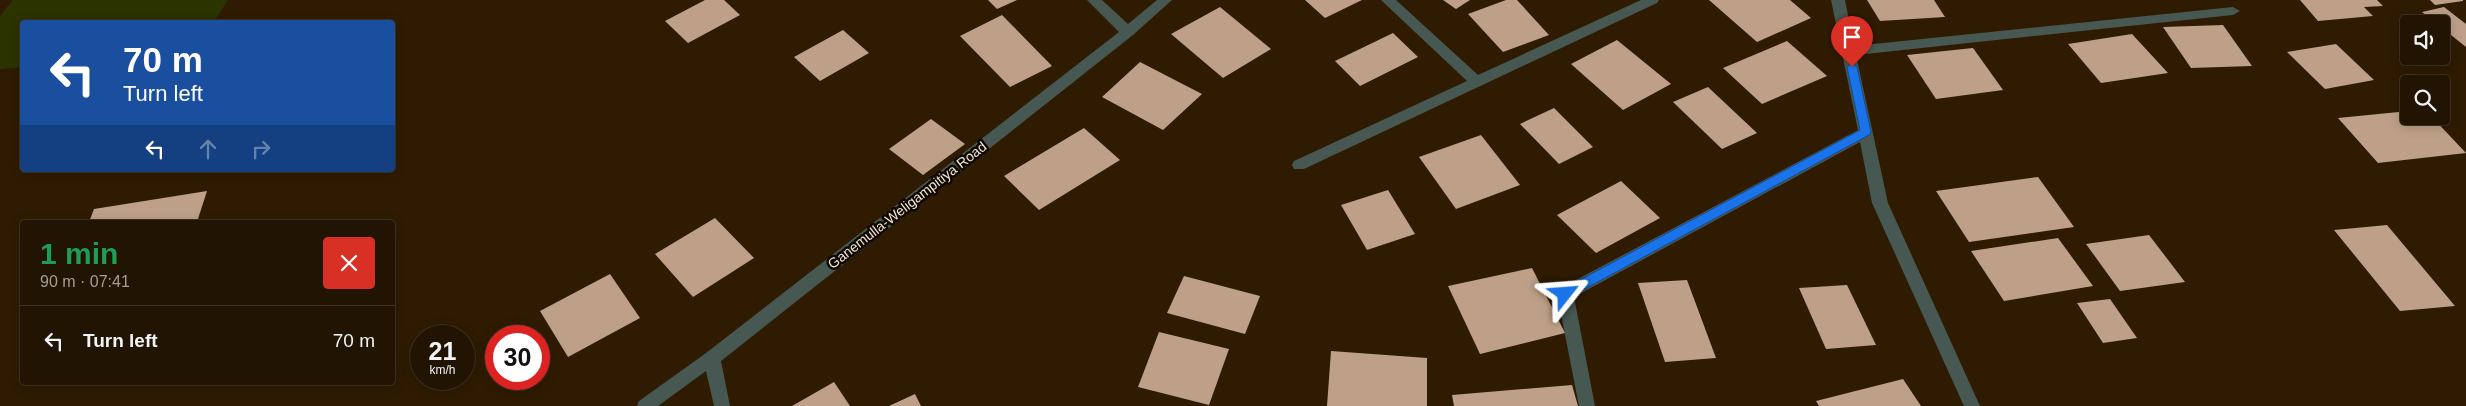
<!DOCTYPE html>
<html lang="en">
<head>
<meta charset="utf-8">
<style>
	:root { --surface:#221402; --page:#2a1d0c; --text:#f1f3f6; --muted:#a29e99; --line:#3f3324 }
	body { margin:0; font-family:Helvetica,sans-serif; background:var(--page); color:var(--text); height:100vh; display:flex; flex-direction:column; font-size:19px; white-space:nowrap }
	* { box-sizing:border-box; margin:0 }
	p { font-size:16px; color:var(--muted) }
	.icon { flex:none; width:28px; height:28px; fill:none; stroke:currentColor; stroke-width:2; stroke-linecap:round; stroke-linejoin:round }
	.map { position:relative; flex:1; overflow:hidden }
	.side { position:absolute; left:20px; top:220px; width:375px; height:165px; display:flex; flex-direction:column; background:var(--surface); border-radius:5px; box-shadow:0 2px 12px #0003,0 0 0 1px var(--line) }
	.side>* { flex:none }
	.guide { position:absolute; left:20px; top:20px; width:375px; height:152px; border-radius:5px; box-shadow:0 2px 12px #0003,0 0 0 1px var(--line); background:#1a4fa0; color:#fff; overflow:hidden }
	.buttons { position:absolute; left:2400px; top:15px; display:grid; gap:10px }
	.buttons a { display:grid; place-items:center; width:50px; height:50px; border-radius:5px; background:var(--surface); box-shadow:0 2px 12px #0003,0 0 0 1px var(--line); font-size:25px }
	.speed { position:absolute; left:410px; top:325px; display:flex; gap:10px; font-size:25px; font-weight:700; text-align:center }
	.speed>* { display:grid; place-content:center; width:65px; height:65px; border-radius:50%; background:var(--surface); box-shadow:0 2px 12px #0003,0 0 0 1px var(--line); line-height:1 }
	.speed small { font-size:12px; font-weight:400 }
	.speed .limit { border:8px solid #d22; background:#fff; color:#111 }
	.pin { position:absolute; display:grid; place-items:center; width:42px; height:42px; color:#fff; margin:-51px -21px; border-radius:50% 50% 50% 0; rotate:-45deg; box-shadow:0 0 5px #0007 }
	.pin .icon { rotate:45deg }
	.me { position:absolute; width:55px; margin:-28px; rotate:62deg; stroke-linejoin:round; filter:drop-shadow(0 0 4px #0008) }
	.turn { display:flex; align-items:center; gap:18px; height:105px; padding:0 20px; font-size:22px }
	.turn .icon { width:65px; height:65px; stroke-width:2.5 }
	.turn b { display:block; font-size:35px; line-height:42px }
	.lanes { display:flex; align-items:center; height:48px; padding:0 20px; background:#0003; justify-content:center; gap:25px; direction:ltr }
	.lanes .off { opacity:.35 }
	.round { display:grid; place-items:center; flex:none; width:52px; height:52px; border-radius:5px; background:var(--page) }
	.overview { display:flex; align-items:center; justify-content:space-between; height:85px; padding:0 20px }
	h1 { font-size:30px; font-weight:700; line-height:38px; color:#1e9e55 }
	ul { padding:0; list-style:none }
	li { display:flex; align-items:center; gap:15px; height:70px; padding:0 20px; border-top:1px solid var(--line) }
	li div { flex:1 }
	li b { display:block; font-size:19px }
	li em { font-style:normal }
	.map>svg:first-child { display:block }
	.green { fill:#2b3300 }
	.building { fill:#bea088 }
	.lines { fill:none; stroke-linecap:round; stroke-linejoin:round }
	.minor { fill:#475751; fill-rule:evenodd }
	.route { fill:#1a73e8; stroke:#114b97 }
	.labels { text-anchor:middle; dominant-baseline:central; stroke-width:5; stroke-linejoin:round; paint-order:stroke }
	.street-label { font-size:14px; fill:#f4e7d8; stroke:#0f0801 }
</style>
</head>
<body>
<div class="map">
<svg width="2466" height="406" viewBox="0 0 2466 406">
	<rect width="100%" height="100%" fill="#2e1b02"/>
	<path class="green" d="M13,0H228L214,22H22V67L0,69V16Z"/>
	<g class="building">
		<path d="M705,0H724L740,15L688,43L665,21Z"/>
		<path d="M988,0H1017L997,9Z"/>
		<path d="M1305,0H1362L1325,18Z"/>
		<path d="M1443,0H1470L1456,9Z"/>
		<path d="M1506,0H1517L1549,35L1503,52L1468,14Z"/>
		<path d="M1709,0H1790L1811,18L1757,42Z"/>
		<path d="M1867,0H1934L1945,17L1880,21Z"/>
		<path d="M2300,0H2377L2383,6L2364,7L2373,16L2318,21Z"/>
		<path d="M2430,0H2463V1L2435,5Z"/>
		<path d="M1220,7L1271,49L1223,78L1171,34Z"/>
		<path d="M2444,7L2466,24V47L2441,27V24H2437L2422,12Z"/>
		<path d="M1002,15L1052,66L1010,87L960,36Z"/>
		<path d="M2223,25L2252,66L2191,68L2163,27Z"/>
		<path d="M843,30L869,53L820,81L794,57Z"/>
		<path d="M1393,33L1418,57L1360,86L1335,61Z"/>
		<path d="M2132,34L2168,73L2101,83L2068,44Z"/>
		<path d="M1617,40L1671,84L1623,110L1571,64Z"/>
		<path d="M1787,41L1827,76L1762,104L1723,68Z"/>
		<path d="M2336,44L2374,80L2325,89L2287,52Z"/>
		<path d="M1973,48L2003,90L1936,99L1907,55Z"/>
		<path d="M1140,62L1202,94L1163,130L1102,97Z"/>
		<path d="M1708,87L1757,133L1722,149L1673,102Z"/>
		<path d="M1554,108L1593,147L1559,164L1520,124Z"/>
		<path d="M2409,111V116H2431L2466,153L2378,163L2338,118Z"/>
		<path d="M931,119L965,144L923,175L889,149Z"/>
		<path d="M1084,128L1120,160L1039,210L1004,176Z"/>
		<path d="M1481,135L1520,185L1456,209L1419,157Z"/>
		<path d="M2038,177L2074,227L1969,242L1936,191Z"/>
		<path d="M1621,181L1660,218L1596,253L1557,215Z"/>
		<path d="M1388,190L1415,234L1367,250L1341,205Z"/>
		<path d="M207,191L197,222H89L94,209Z"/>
		<path d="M715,218L754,258L693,297L655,254Z"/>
		<path d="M2387,225L2455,306L2400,311L2334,230Z"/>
		<path d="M2149,235L2185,282L2120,291L2086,244Z"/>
		<path d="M2058,238L2093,286L2004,301L1971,251Z"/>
		<path d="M1532,268L1565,333L1480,354L1448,286Z"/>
		<path d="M610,274L640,318L568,357L540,311Z"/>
		<path d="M1184,276L1260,296L1245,334L1167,313Z"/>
		<path d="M1687,280L1716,358L1665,362L1638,283Z"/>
		<path d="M1847,285L1876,345L1826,349L1799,288Z"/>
		<path d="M2110,299L2137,338L2103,343L2077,303Z"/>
		<path d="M1159,332L1229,349L1209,405L1138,387Z"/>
		<path d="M1331,351L1427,358V406H1327Z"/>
		<path d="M1903,379L1921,406H1819L1816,401Z"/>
		<path d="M834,382L850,406H792Z"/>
		<path d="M1572,385L1578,406H1454L1452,395Z"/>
		<path d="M915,394L921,406H889Z"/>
	</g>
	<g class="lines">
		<g class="minor">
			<path d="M1087,0H1102L1128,24L1157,0H1172L1133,35L721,361L730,406H714L706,371L658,406H637L639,401L706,353L1119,32Z"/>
			<path d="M1381,0H1396L1478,75L1641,0H1659L1657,3L1304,169H1294L1292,165L1294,161L1467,81Z"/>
			<path d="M1831,0H1845L1854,46L2233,7L2240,11L2233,15L1856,55L1888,203L1980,406H1964L1872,203L1860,142L1574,297L1595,406H1579L1557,294L1559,289L1858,130Z"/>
		</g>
	</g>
	<path class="route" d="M1852,63L1857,67L1871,132L1869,135L1570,297H1561L1559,294L1561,290L1860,130L1847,67Z"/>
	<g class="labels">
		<g class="street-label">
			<text transform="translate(907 205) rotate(-38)">Ganemulla-Weligampitiya Road</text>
		</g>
	</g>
</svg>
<div class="buttons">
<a><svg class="icon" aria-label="sound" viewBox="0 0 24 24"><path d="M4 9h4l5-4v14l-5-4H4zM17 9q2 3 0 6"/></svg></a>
<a><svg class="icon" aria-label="search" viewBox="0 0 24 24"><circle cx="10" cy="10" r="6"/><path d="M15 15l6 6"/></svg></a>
</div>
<div class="speed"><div>21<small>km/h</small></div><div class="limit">30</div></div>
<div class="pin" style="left:1852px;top:67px;background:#d93025"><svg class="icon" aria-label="arrive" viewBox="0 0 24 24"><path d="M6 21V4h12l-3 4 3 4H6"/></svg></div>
<svg class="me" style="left:1565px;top:294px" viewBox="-20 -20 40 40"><path d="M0-17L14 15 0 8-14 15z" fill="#1a73e8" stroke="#fff" stroke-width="4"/></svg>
<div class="guide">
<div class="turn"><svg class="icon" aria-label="left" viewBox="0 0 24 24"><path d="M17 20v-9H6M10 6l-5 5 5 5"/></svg><div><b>70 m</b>Turn left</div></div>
<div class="lanes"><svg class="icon" aria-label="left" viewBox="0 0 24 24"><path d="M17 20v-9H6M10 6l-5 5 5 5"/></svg><svg class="icon off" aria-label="ahead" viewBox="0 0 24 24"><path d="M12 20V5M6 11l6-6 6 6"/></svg><svg class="icon off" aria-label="right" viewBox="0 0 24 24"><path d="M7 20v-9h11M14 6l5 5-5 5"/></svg></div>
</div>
<section class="side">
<div class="overview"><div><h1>1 min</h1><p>90 m · 07:41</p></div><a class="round" style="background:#d93025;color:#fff"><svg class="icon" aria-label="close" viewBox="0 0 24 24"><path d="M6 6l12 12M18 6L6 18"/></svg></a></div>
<ul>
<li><svg class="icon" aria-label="left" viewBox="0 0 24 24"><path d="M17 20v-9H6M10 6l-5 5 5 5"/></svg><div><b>Turn left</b></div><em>70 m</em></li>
</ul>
</section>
</div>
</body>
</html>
